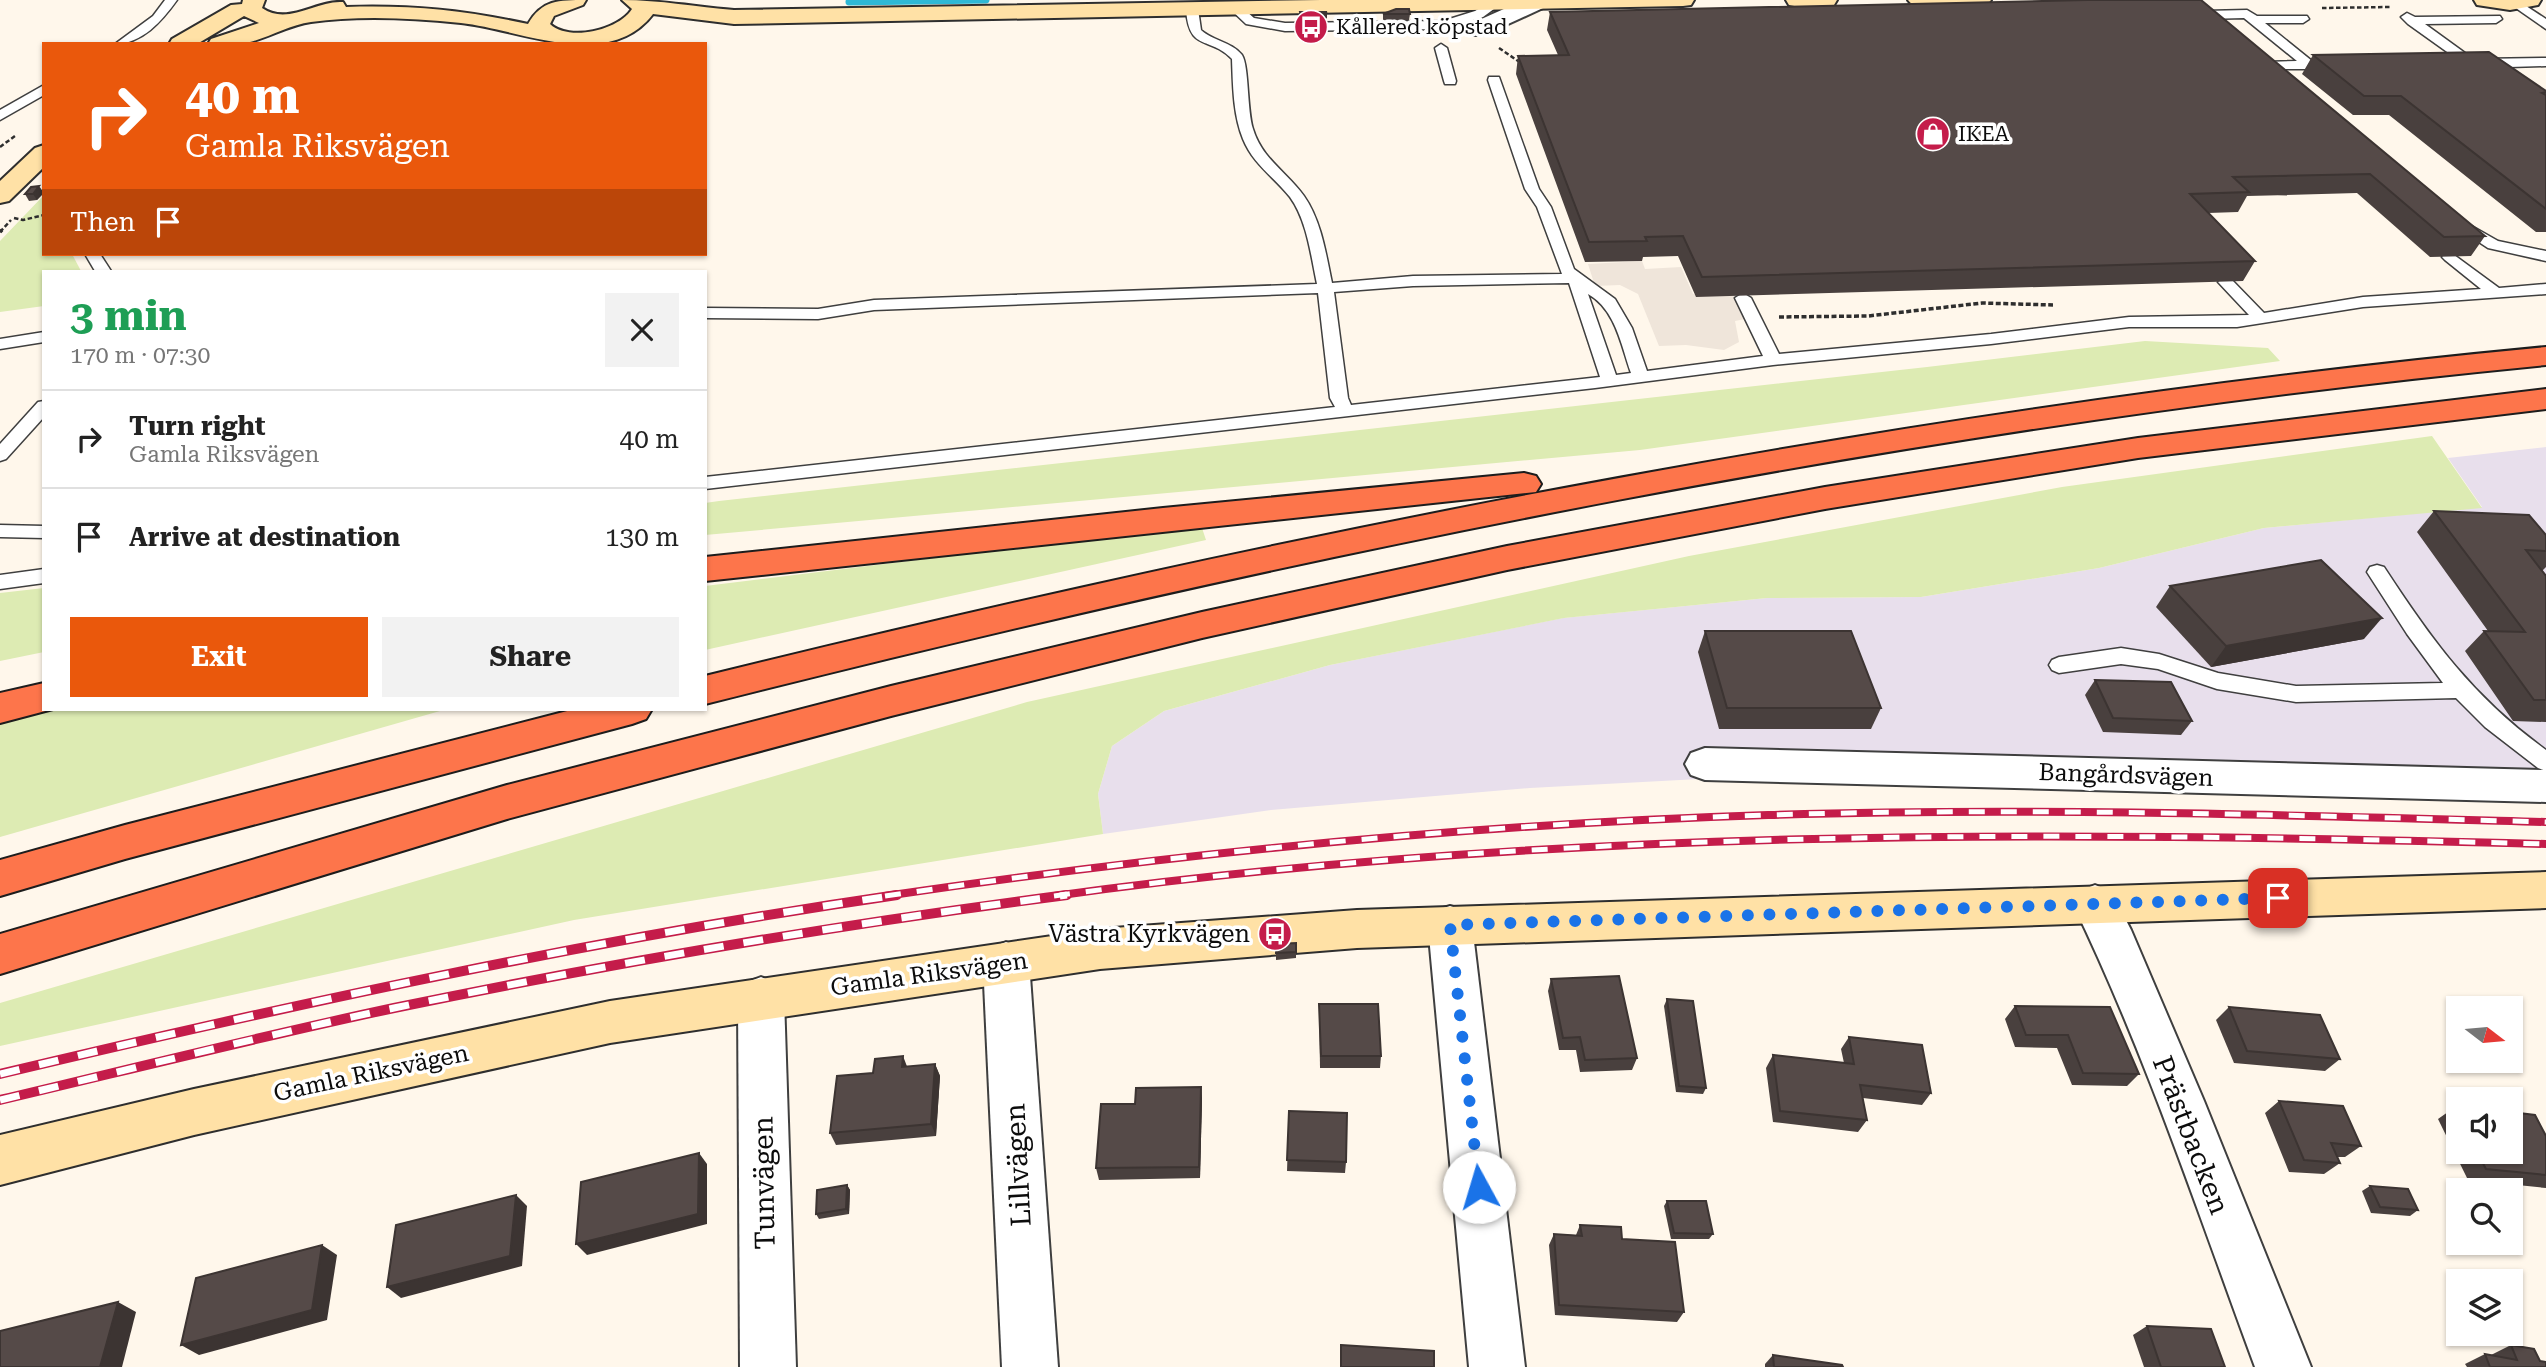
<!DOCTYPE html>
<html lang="en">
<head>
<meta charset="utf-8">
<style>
	:root { --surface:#fff; --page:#f2f2f2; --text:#222; --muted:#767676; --line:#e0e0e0; --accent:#ea580c }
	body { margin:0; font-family:"Roboto Serif",serif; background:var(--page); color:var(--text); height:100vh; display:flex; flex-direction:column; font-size:26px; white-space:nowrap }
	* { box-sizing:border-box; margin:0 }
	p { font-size:23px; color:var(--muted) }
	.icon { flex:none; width:38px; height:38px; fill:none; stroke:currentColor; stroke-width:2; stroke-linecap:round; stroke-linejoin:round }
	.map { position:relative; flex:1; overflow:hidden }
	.drawer { position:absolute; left:42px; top:270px; width:665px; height:441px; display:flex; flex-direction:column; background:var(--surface); border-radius:0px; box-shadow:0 2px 5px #0004 }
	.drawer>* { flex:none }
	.guide { position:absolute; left:42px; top:42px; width:665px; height:214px; border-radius:0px; box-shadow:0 2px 5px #0004; background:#ea580c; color:#fff; overflow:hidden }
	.needle { width:46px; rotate:106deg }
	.fabs { position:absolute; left:2446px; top:996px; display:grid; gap:14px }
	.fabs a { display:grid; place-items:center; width:77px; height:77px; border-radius:0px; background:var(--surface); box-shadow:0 2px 5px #0004; font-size:35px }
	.pin { position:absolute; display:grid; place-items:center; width:60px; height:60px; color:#fff; margin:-30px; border-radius:14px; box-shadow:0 4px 10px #0006 }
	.me { position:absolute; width:77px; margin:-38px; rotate:354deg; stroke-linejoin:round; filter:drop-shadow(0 0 5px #0008) }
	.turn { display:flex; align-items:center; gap:24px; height:147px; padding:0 28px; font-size:32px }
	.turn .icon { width:91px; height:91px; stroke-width:2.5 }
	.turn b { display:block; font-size:49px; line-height:60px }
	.then { display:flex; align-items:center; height:66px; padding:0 28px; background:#0003; gap:14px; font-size:26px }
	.round { display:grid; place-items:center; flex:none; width:74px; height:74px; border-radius:0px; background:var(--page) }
	.overview { display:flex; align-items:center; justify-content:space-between; height:119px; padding:0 28px }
	h1 { font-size:42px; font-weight:700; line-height:52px; color:#1e9e55 }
	.primary-button { display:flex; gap:14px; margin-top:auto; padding:14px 28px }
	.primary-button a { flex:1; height:80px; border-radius:0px; background:var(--accent); color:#fff; font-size:28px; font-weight:700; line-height:80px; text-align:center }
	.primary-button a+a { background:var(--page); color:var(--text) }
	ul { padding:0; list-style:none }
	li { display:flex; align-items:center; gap:21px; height:98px; padding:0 28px; border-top:2px solid var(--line) }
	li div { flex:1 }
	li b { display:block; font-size:26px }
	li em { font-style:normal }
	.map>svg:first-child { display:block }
	.industrial { fill:#e8dfec }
	.green { fill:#ddebb3 }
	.plaza { fill:#efe5da }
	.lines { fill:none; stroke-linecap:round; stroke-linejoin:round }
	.stream { stroke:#2fb8d5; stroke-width:7 }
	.lane-casing { stroke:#3f3f3f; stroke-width:3 }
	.street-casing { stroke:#3f3f3f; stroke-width:4 }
	.secondary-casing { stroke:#2e2e2e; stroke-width:4 }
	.highway-casing { stroke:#1d1d1d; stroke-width:4 }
	.path-far1 { stroke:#2e2e2e; stroke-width:2.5; stroke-dasharray:4.5 2.5; stroke-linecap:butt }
	.path { stroke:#2e2e2e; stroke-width:3.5; stroke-dasharray:5 2.5; stroke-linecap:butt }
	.lane { fill:#fff; fill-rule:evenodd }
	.street { fill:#fff; fill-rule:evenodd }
	.secondary { fill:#ffe1a6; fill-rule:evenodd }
	.highway { fill:#fd754b; fill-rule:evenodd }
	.rail-far1-casing { stroke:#c41c4a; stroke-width:8 }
	.rail-casing { stroke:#c41c4a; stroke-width:10 }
	.rail-far1 { stroke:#fff; stroke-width:5; stroke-dasharray:16; stroke-linecap:butt }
	.rail { stroke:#fff; stroke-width:7; stroke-dasharray:20; stroke-linecap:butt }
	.wall { fill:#49403e }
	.shaded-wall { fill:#3c3432 }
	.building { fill:#554a48; stroke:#3c3432; stroke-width:2 }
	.route { stroke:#1a73e8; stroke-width:12; stroke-dasharray:0 21.6 }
	.labels { text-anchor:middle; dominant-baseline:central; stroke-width:7; stroke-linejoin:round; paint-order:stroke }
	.far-poi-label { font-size:21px; fill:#0c0c0c; stroke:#fff; text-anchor:start }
	.street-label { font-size:24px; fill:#0c0c0c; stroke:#fff }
	.poi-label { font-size:24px; fill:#0c0c0c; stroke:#fff; text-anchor:end }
	.near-street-label { font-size:28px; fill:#0c0c0c; stroke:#fff }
</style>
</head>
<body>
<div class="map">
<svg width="2546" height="1367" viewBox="0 0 2546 1367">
	<rect width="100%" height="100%" fill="#fff7eb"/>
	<path class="industrial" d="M2546,447V778L1774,775L1530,788L1271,810L1103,834L1098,794L1112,746L1164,711L1330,665L1563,618L1767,598L1921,597L2099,568L2264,528L2482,507L2448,458Z"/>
	<g class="green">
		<path d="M44,195V254H72L81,271H44V306L0,312V241Z"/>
		<path d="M2145,341L2268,348L2280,361L1640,450L705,535V503L719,501L1927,367Z"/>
		<path d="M2432,436L2482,508L2264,528L2099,568L1921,597L1767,598L1564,618L1330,665L1164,711L1112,746L1098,794L1103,834L574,920L0,1046V1003L1027,702L1689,556L2062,487Z"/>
		<path d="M1201,525L1206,540L705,650V586Z"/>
		<path d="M44,588V652L0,661V593Z"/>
		<path d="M60,709H447L0,837V722Z"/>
	</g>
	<path class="plaza" d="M1642,261L1645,269L1681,267L1693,294H1733L1745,319L1735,321L1739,342L1724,350L1686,345L1659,346L1638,294L1620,285L1595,286L1588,264Z"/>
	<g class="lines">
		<path class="stream" d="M849,2L986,0"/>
		<g class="lane-casing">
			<g id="lane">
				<path d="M165,0H177C162,21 142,44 115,44L153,16Z"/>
				<path d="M2517,0L2546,19V29L2513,6L2511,4Z"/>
				<path d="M1492,1L1502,3L1483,17L1444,29L1285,31L1246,24L1229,8L1239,5L1254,18L1285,23L1443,21L1475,11Z"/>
				<path d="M1192,5L1198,9L1201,30C1213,41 1232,42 1242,55C1249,66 1247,111 1253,129C1262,159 1287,172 1304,196C1321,220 1326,254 1332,283L1413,276L1562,274L1537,207L1525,189L1488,80L1489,77H1499L1539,189L1551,207L1574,269L1615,299L1632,328L1647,371L1763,356L1735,298L1743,293L1751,298L1779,354L1991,334L2129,317L2249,315L2218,282L2226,277L2231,279L2264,313L2363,297L2481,289L2445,260L2442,257L2445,254L2450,252L2499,288L2546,284V294L2363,307L2237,327H2129L1991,344L1773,365L1595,388L705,489V477L1335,407L1330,398L1318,293L874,310L818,319L705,318V308L818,309L874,300L1317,284C1311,256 1307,220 1290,197C1274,177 1253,164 1243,139C1233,114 1233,86 1232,59C1209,35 1189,53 1186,9ZM1569,283L1600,377L1351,405L1348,398L1334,292L1413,286ZM1588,294C1616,310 1621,345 1631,373L1616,375Z"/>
				<path d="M2247,10L2257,16H2307L2309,19L2303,23H2265L2312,61H2336L2342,65L2336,69H2283L2292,78L2291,81H2281L2267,68V62L2297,61L2244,18L2205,19L2199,15L2205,11Z"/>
				<path d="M2407,13L2415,17L2500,16L2502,19L2496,23L2425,24L2465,53L2478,59L2546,58V66L2477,68L2457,59L2408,24L2401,17Z"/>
				<path d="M1441,44L1447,48L1456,81L1455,84H1445L1444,81L1435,48Z"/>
				<path d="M44,85V95L0,120V110Z"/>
				<path d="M2461,220L2498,241L2546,251V261L2488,248L2456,227L2454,224L2456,221Z"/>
				<path d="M85,254H100L111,271H95Z"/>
				<path d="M44,332V342L0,349V339Z"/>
				<path d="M44,401V417L6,459L0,461V444L38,402Z"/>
				<path d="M0,525L44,526V538L0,537Z"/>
				<path d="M2377,565L2384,567C2433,642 2473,697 2546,750V771L2538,768L2485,727L2456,698L2296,702L2217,689L2158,669L2121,664L2059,673L2052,670L2049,665L2052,660L2059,657L2121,648L2159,654L2218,673L2296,686L2443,683L2407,634L2367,572L2370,567Z"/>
				<path d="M44,569V583L0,589V575Z"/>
			</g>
		</g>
		<g class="street-casing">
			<g id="street">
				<path d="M1524,0H1544L1546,3L1543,8L1484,35H1468L1465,30L1468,25Z"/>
				<path d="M1705,748L2546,770V802L1705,780L1691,775L1685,764L1691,753Z"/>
				<path d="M2095,885L2111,891L2131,930L2204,1101L2311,1367H2255C2198,1213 2145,1052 2073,904L2079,891Z"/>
				<path d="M1450,906L1466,911L1472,925L1525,1367H1469L1428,925L1434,911Z"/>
				<path d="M1006,942L1022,948L1029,962L1058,1367H1002L983,962L990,948Z"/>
				<path d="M761,977L777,983L784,998L796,1367H740L738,998L745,983Z"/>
			</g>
		</g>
		<g class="secondary-casing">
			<g id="secondary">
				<path d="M243,0H265L262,8C288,26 316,0 343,2L346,7C412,5 463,10 528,24C542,0 558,0 586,0L583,5L554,16L550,24C569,42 619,30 632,9L622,0C660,0 697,7 734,10L1321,0H1694L1691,5L1683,6L734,24L653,14C608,73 519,29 461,23C413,18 360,15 311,22C287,25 264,41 240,44C230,45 218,44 208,44L211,39L259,23L244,16L197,44H169L172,39L231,5L242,4Z"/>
				<path d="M1786,0H1837L1834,5C1820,8 1803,8 1789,5Z"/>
				<path d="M1908,0H1991C1979,17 1920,17 1908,0Z"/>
				<path d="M2474,0H2541L2538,5L2510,10L2477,5Z"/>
				<path d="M44,145V167L9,201L0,203V181L35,148Z"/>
				<path d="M2546,872V908L1357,948L1100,969L610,1043L194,1135L0,1185V1135L194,1089L610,1001L1100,929L1357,910Z"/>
			</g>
		</g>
		<g class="highway-casing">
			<g id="highway">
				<path d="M2546,347V365C1925,425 1310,551 705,704V676C1310,527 1925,406 2546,347Z"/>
				<path d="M2546,389V409L2138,458L1825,509L1507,570L1202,638L891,716L507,819L0,974V934L507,785L891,686L1202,612L1507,546L1825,487L2138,438Z"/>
				<path d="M1524,473L1536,476L1541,484L1536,492L705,581V557L1163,508Z"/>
				<path d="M44,683V709H53L0,723V693Z"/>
				<path d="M575,709H652L646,719L632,724L125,859L0,896V860L125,825Z"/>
			</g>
		</g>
		<g class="path-far1">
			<path d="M2322,8L2390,7"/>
			<path d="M1499,48L1521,63"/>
			<path d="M0,147L15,136"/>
			<path d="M14,218L23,220L44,215"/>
			<path d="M0,232L11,220"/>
		</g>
		<g class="path">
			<path d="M0,232L2,230"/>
			<path d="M1779,317L1868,316L1982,303L2053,305"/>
		</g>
		<use href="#lane" class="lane"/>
		<use href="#street" class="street"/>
		<use href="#secondary" class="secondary"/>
		<use href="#highway" class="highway"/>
		<g class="rail-far1-casing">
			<g id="rail-far1">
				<path d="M885,896C1178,853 1472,824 1768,815C2028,807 2286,815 2546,822"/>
				<path d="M1054,896C1552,827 2046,831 2546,844"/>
			</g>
		</g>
		<g class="rail-casing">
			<g id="rail">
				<path d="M0,1074C297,1003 595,939 897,895"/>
				<path d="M0,1100C131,1069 262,1036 394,1008C617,962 842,924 1067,895"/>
			</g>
		</g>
		<use href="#rail-far1" class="rail-far1"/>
		<use href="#rail" class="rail"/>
	</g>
	<g class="wall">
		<path d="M2087,0L2485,236L2471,256L2430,257L2357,193L2247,196L2238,212L2208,213L2255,261L2243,281L1696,297L1678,256L1643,257L1642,261L1585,262L1516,74L1518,56L1558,55L1547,30L1550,12Z"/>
		<path d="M1300,12L1327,18L1314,23H1301Z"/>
		<path d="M1383,14H1410L1409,20H1383Z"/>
		<path d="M2313,55L2546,91V232H2536L2389,115H2353L2302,74Z"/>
		<path d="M44,192L37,200L29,201L25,194Z"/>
		<path d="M2434,511L2546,535V567L2542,571L2546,576V722L2513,721L2465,651L2484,631H2488L2417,532Z"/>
		<path d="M2170,586L2364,639L2211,667L2156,607Z"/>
		<path d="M1705,631L1881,708L1871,729H1719L1698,652Z"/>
		<path d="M2095,680L2192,721L2181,735L2103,732L2085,695Z"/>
		<path d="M1296,943V958L1276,960V944Z"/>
		<path d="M1551,979L1637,1058L1632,1070L1580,1072L1576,1050H1559L1548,991Z"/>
		<path d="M1667,999L1706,1088L1703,1094L1676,1092L1664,1006Z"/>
		<path d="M1319,1004L1381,1056L1380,1068H1320Z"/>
		<path d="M2015,1006L2139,1074L2127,1086L2072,1085L2057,1048L2015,1047L2005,1019Z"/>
		<path d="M2229,1007L2340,1059L2325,1071L2234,1063L2216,1020Z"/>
		<path d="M1849,1037L1931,1093L1922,1105L1863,1098L1867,1120L1858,1132L1773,1122L1766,1068L1773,1055L1844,1063L1841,1049Z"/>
		<path d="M935,1064L940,1076L936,1136L836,1145L830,1133L873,1073L907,1067Z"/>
		<path d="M1201,1087L1202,1099L1200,1178L1099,1180L1096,1168L1135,1104Z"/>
		<path d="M2279,1101L2361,1146L2345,1157H2337L2340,1163L2324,1174L2289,1172L2265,1113Z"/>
		<path d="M2455,1107H2459V1152H2511L2546,1136V1188L2468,1180L2438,1119Z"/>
		<path d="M1289,1111L1346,1162L1345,1173L1287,1171Z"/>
		<path d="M847,1185L850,1190L849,1214L819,1219L816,1214Z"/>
		<path d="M2370,1186L2418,1210L2410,1216L2371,1213L2362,1191Z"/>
		<path d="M1667,1201L1713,1234L1709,1239H1671L1664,1206Z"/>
		<path d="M1580,1225L1622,1239L1684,1312L1677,1322L1555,1315L1549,1245L1554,1234L1576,1235Z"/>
		<path d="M2147,1326L2225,1367H2144L2133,1335Z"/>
		<path d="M2511,1345L2540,1361L2546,1367L2491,1355Z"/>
		<path d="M2485,1354L2490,1367H2467L2465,1364Z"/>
		<path d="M1773,1355L1843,1367H1765V1364Z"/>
	</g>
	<g class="shaded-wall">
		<path d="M1327,12V18L1314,23V17Z"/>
		<path d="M39,186L44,193L37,200L33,194Z"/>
		<path d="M2382,618L2364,639L2211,667L2226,646Z"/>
		<path d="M903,1056L908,1069L902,1067Z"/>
		<path d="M935,1064L940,1076L936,1136L931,1124Z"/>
		<path d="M1201,1087L1202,1099L1200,1178L1199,1167Z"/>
		<path d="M699,1153L707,1164V1224L587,1255L576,1244Z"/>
		<path d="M847,1185L850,1190L849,1214L846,1209Z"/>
		<path d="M516,1195L527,1206L522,1266L401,1298L387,1287Z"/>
		<path d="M322,1245L337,1255L327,1320L199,1355L181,1345Z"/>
		<path d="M118,1302L136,1312L122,1367H100Z"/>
	</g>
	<g class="building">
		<path d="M2087,0H2201L2485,236L2444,237L2370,174L2233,177L2249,192L2190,194L2255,261L1702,277L1683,236L1645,237L1647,241L1589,242L1518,56L1569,55L1550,12Z"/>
		<path d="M1396,9H1409L1410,14H1383Z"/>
		<path d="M1300,12H1327L1314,17H1301Z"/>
		<path d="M2489,52L2546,91V92L2542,93L2546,95V209L2401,96H2364L2313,55Z"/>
		<path d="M39,186L33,194H25L31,187Z"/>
		<path d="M2434,511L2529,515L2546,535V551L2526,550L2546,576V700H2534L2484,631L2525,632Z"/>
		<path d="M2321,560L2382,618L2226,646L2170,586Z"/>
		<path d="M1705,631H1851L1881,708H1727Z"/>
		<path d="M2095,680L2171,682L2192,721L2113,718Z"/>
		<path d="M1296,943V952L1276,953V944Z"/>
		<path d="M1619,976L1637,1058L1585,1060L1580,1037L1563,1038L1551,979Z"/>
		<path d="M1667,999L1693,1001L1706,1088L1679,1086Z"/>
		<path d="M1319,1004H1378L1381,1056H1321Z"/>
		<path d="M2015,1006L2110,1007L2139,1074L2083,1073L2068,1035H2026Z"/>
		<path d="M2229,1007L2320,1015L2340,1059L2247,1051Z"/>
		<path d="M1849,1037L1922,1045L1931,1093L1860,1085L1867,1120L1780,1111L1773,1055L1854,1064Z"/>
		<path d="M903,1056L902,1067L935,1064L931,1124L830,1133L837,1076L873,1073L875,1059Z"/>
		<path d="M1201,1087L1199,1167L1096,1168L1101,1104H1135L1136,1088Z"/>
		<path d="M2279,1101L2343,1106L2361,1146L2331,1143L2340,1163L2304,1160Z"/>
		<path d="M1289,1111L1347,1113L1346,1162L1287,1160Z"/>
		<path d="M2511,1112L2535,1115L2546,1136V1175L2486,1169L2477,1152H2511Z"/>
		<path d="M699,1153L698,1214L576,1244L581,1182Z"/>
		<path d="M847,1185L846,1209L816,1214L817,1190Z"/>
		<path d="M2370,1186L2408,1189L2418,1210L2380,1207Z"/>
		<path d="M516,1195L510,1256L387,1287L396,1225Z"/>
		<path d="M1667,1201H1706L1713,1234L1674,1233Z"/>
		<path d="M1580,1225L1621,1227L1622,1239L1675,1242L1684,1312L1559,1305L1554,1234L1582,1236Z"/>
		<path d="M322,1245L312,1310L181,1345L196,1278Z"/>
		<path d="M118,1302L100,1367H0V1331Z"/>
		<path d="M2147,1326L2211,1329L2225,1367H2161Z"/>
		<path d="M1341,1345L1434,1351V1367H1341Z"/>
		<path d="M2511,1345L2534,1349L2540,1361L2546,1362V1367H2490L2485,1354L2517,1360Z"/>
		<path d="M1773,1355L1842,1365L1843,1367H1774Z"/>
	</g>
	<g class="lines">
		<path class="route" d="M1479,1187L1450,925L2278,898"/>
	</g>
	<defs>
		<g id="bus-disc" transform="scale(1.75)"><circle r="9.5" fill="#c41c4a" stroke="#fff"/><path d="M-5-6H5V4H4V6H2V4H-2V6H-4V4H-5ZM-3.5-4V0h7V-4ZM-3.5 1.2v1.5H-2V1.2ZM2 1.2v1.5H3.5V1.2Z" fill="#fff"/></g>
		<g id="shop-disc" transform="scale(1.75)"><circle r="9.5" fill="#c41c4a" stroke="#fff"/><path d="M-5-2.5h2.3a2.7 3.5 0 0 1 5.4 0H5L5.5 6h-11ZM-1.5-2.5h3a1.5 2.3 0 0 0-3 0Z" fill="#fff"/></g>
	</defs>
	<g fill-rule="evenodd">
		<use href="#bus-disc" x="1311" y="27"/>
		<use href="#shop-disc" x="1933" y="134"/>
		<use href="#bus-disc" x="1275" y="934"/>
	</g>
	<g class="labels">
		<g class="far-poi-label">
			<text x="1336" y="27">Kållered köpstad</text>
			<text x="1958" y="134">IKEA</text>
		</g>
		<g class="street-label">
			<text transform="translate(2126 775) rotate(2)">Bangårdsvägen</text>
			<text transform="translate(929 974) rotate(-8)">Gamla Riksvägen</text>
			<text transform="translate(371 1073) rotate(-12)">Gamla Riksvägen</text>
		</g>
		<g class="poi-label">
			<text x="1250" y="934">Västra Kyrkvägen</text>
		</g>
		<g class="near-street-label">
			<text transform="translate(2191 1135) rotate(69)">Prästbacken</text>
			<text transform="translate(1018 1165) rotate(-93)">Lillvägen</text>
			<text transform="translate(764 1183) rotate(-91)">Tunvägen</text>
		</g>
	</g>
</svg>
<div class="fabs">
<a><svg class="needle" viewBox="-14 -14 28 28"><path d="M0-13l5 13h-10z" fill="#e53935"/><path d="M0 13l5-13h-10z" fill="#767676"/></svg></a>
<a><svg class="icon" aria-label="sound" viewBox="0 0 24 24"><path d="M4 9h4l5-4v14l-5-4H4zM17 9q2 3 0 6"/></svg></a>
<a><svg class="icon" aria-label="search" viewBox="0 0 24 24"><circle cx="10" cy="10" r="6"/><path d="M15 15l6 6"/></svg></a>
<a><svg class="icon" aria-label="layers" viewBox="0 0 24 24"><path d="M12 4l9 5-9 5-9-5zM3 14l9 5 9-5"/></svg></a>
</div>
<div class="pin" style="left:2278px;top:898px;background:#d93025"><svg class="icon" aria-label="arrive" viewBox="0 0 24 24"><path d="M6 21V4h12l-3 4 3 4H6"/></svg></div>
<svg class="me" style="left:1479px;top:1187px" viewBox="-20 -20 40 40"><circle r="19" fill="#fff"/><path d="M0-13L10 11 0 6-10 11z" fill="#1a73e8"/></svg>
<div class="guide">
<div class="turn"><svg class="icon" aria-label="right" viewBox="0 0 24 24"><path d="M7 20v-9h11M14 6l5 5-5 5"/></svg><div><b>40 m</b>Gamla Riksvägen</div></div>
<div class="then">Then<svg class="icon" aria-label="arrive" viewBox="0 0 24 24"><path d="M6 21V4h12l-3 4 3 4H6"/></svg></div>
</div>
<section class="drawer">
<div class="overview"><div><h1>3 min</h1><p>170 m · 07:30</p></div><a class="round"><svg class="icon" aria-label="close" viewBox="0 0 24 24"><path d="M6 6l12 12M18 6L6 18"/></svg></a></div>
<ul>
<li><svg class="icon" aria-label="right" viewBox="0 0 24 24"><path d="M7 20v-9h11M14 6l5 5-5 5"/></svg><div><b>Turn right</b><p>Gamla Riksvägen</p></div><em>40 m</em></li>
<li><svg class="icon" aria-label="arrive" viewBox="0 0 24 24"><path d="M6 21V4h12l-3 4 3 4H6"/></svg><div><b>Arrive at destination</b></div><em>130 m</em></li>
</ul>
<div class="primary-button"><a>Exit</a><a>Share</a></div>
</section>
</div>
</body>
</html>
